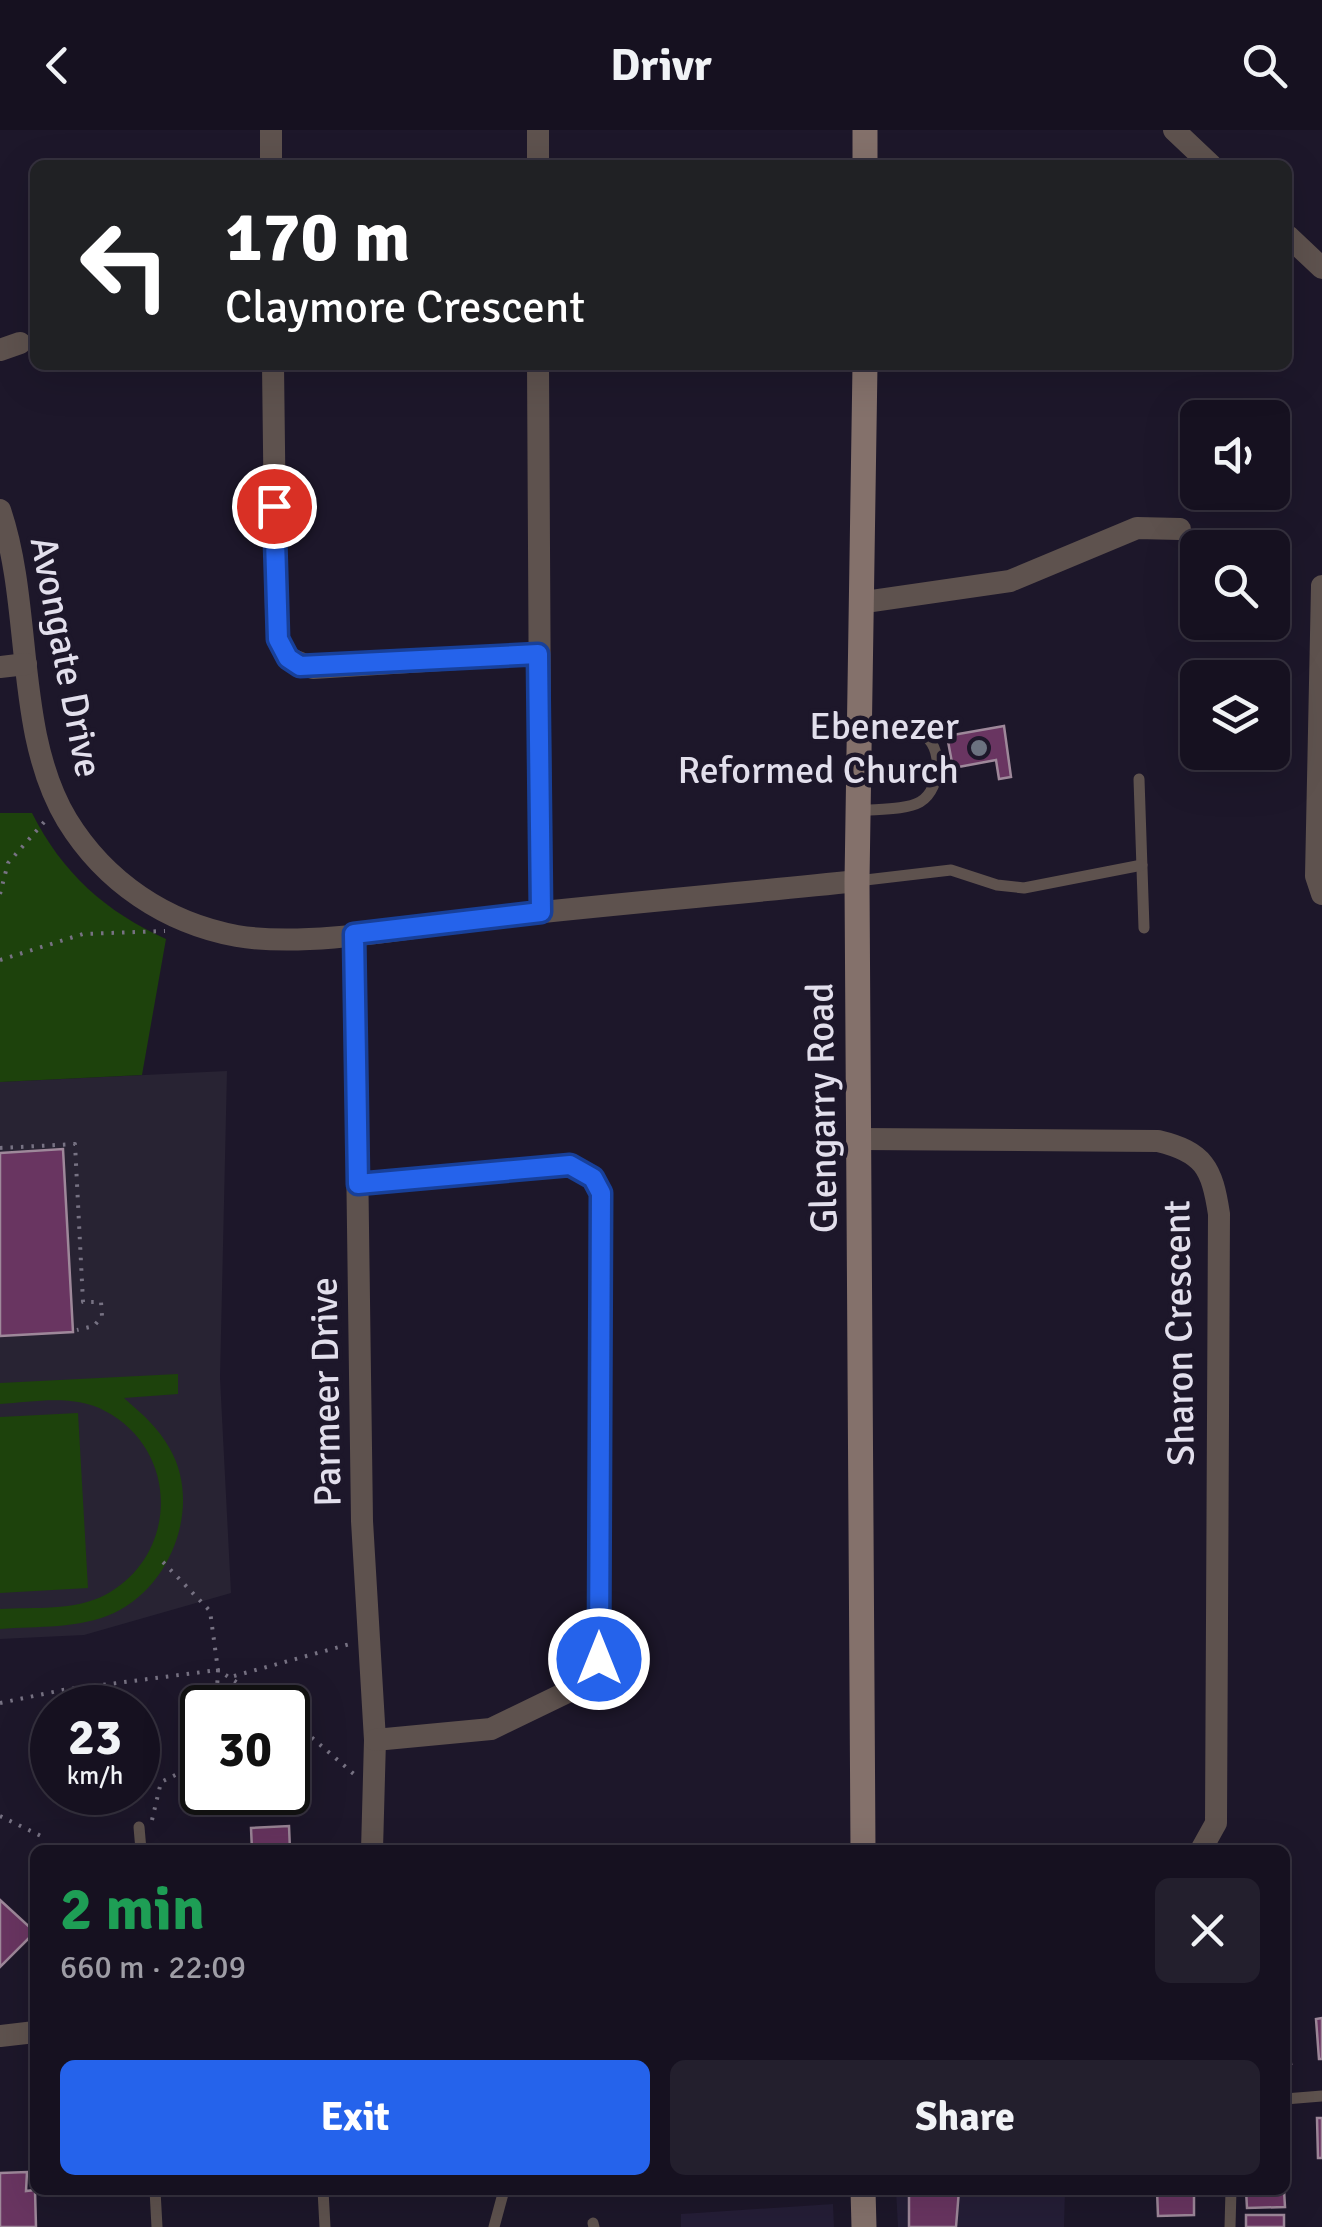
<!DOCTYPE html>
<html lang="en">
<head>
<meta charset="utf-8">
<style>
	:root { --surface:#161120; --page:#231f2d; --text:#f1f3f6; --muted:#9e9da5; --line:#35313e; --accent:#2563eb }
	body { margin:0; font-family:Signika,sans-serif; background:var(--page); color:var(--text); height:100vh; display:flex; flex-direction:column; font-size:38px; white-space:nowrap }
	* { box-sizing:border-box; margin:0 }
	p { font-size:32px; color:var(--muted) }
	.icon { flex:none; width:55px; height:55px; fill:none; stroke:currentColor; stroke-width:2; stroke-linecap:round; stroke-linejoin:round }
	.map { position:relative; flex:1; overflow:hidden }
	.side { position:absolute; left:30px; top:1715px; width:1260px; height:350px; display:flex; flex-direction:column; background:var(--surface); border-radius:15px; box-shadow:0 10px 40px #0002,0 0 0 2px var(--line) }
	.side>* { flex:none }
	.guide { position:absolute; left:30px; top:30px; width:1262px; height:210px; border-radius:15px; box-shadow:0 10px 40px #0002,0 0 0 2px var(--line); background:#202124; color:#fff; overflow:hidden }
	.controls { position:absolute; left:1180px; top:270px; display:grid; gap:20px }
	.controls a { display:grid; place-items:center; width:110px; height:110px; border-radius:15px; background:var(--surface); box-shadow:0 10px 40px #0002,0 0 0 2px var(--line); font-size:50px }
	.speed { position:absolute; left:30px; top:1555px; display:flex; gap:20px; font-size:50px; font-weight:700; text-align:center }
	.speed>* { display:grid; place-content:center; width:130px; height:130px; border-radius:50%; background:var(--surface); box-shadow:0 10px 40px #0002,0 0 0 2px var(--line); line-height:1 }
	.speed small { font-size:25px; font-weight:400 }
	.speed .limit { border:5px solid #111; border-radius:15px; background:#fff; color:#111 }
	.pin { position:absolute; display:grid; place-items:center; width:85px; height:85px; color:#fff; margin:-42px; border:5px solid #fff; border-radius:50%; box-shadow:0 2px 10px #0007 }
	.me { position:absolute; width:110px; margin:-55px; rotate:0deg; stroke-linejoin:round; filter:drop-shadow(0 0 8px #0008) }
	.turn { display:flex; align-items:center; gap:35px; height:210px; padding:0 30px; font-size:45px }
	.turn .icon { width:130px; height:130px; stroke-width:2.5 }
	.turn b { display:block; font-size:70px; line-height:85px }
	.round { display:grid; place-items:center; flex:none; width:105px; height:105px; border-radius:15px; background:var(--page) }
	.overview { display:flex; align-items:center; justify-content:space-between; height:170px; padding:0 30px }
	h1 { font-size:60px; font-weight:700; line-height:75px; color:#1e9e55 }
	.button { display:flex; gap:20px; margin-top:auto; padding:20px 30px }
	.button a { flex:1; height:115px; border-radius:15px; background:var(--accent); color:#fff; font-size:40px; font-weight:700; line-height:115px; text-align:center }
	.button a+a { background:var(--page); color:var(--text) }
	header { display:flex; justify-content:space-between; align-items:center; height:130px; padding:0 30px; background:var(--surface); font-size:45px; font-weight:700 }
	.map>svg:first-child { display:block }
	.built { fill:#251e37 }
	.education { fill:#282333 }
	.green { fill:#1d420c }
	.building { fill:#693561; stroke:#9e889a; stroke-width:2.5 }
	.lines { fill:none; stroke-linecap:round; stroke-linejoin:round }
	.path { stroke:#777283; stroke-width:4; stroke-dasharray:2.5 8; stroke-linecap:butt }
	.lane { stroke:#5e524e; stroke-width:11 }
	.street { stroke:#5e524e; stroke-width:22 }
	.secondary { stroke:#84716b; stroke-width:25 }
	.route-casing { stroke:#184099; stroke-width:25 }
	.route { stroke:#2563eb; stroke-width:18 }
	.worship-dot { fill:#6b7280; stroke:#1d172a; stroke-width:4 }
	.labels { text-anchor:middle; dominant-baseline:central; stroke-width:9; stroke-linejoin:round; paint-order:stroke }
	.street-label { font-size:38px; fill:#e2dfec; stroke:#1d172a }
	.poi-label { font-size:38px; fill:#e2dfec; stroke:#1d172a; text-anchor:end }
</style>
</head>
<body>
<header><svg class="icon" aria-label="back" viewBox="0 0 24 24"><path d="M15 5l-7 7 7 7"/></svg>Drivr<svg class="icon" aria-label="search" viewBox="0 0 24 24"><circle cx="10" cy="10" r="6"/><path d="M15 15l6 6"/></svg></header>
<div class="map">
<svg width="1322" height="2097" viewBox="0 0 1322 2097">
	<rect width="100%" height="100%" fill="#1d172a"/>
	<g class="built">
		<path d="M896,2060H1065L1064,2097H898Z"/>
		<path d="M833,2074L834,2097H681V2084Z"/>
	</g>
	<path class="education" d="M227,941L220,1248L231,1463L84,1505L0,1509V952Z"/>
	<g class="green">
		<path d="M0,683H32C62,743 106,782 166,809L142,945L0,952Z"/>
		<path d="M178,1244V1264L124,1268C142,1284 158,1297 170,1319C202,1375 172,1456 114,1483C79,1499 38,1496 0,1499V1479C33,1477 75,1481 105,1465C179,1426 180,1320 105,1281C74,1264 34,1272 0,1274V1253Z"/>
		<path d="M78,1283L88,1458L0,1463V1287Z"/>
	</g>
	<g class="building">
		<path d="M1004,596L1011,647L999,649L996,630L953,638L947,606Z"/>
		<path d="M63,1019L73,1202L0,1206V1023Z"/>
		<path d="M289,1696L290,1720H252L251,1698Z"/>
		<path d="M0,1770L35,1802L0,1837Z"/>
		<path d="M1322,1888V1929H1319L1316,1889Z"/>
		<path d="M1285,1894L1291,1934L1285,1935Z"/>
		<path d="M1317,1988H1322V2028H1318Z"/>
		<path d="M27,2042L26,2061L35,2060L36,2097H0V2043Z"/>
		<path d="M909,2060H959L956,2097H909Z"/>
		<path d="M1157,2060H1194V2085L1158,2086Z"/>
		<path d="M1246,2060H1284L1285,2077L1247,2078Z"/>
		<rect x="1246" y="2085" width="38" height="12"/>
	</g>
	<g class="lines">
		<g class="path">
			<path d="M0,764L8,733L46,690"/>
			<path d="M0,830L83,804L165,801"/>
			<path d="M0,1018L75,1014L83,1172H101L102,1186L94,1196L77,1200"/>
			<path d="M163,1432L210,1481L218,1540L276,1578"/>
			<path d="M234,1546L350,1514"/>
			<path d="M0,1573L63,1560L218,1540L216,1578"/>
			<path d="M288,1587L355,1645"/>
			<path d="M0,1686L41,1706"/>
			<path d="M152,1690L161,1652L202,1632"/>
		</g>
		<g class="lane">
			<path d="M1139,649L1144,798"/>
			<path d="M859,681C876,679 906,680 920,672C943,659 945,608 915,601C901,598 876,606 861,608"/>
			<path d="M857,751L951,740L997,755L1024,758L1142,735"/>
			<path d="M139,1697L141,1720"/>
			<path d="M1285,1969L1322,1966"/>
			<path d="M155,2060L157,2097"/>
			<path d="M323,2060L325,2097"/>
			<path d="M593,2093L594,2097"/>
			<path d="M494,2097L504,2060"/>
			<path d="M1230,2097L1231,2060"/>
		</g>
		<g class="street">
			<path d="M271,0V35"/>
			<path d="M1174,0L1211,35"/>
			<path d="M538,35V0"/>
			<path d="M1288,106L1322,138"/>
			<path d="M0,220L20,213"/>
			<path d="M273,235L276,482L279,509L288,528L313,538L538,524"/>
			<path d="M538,235L541,782"/>
			<path d="M0,380C33,477 14,602 67,690C105,752 166,793 237,806C308,818 414,797 487,788C610,774 734,764 857,751"/>
			<path d="M1322,456L1316,746L1322,764"/>
			<path d="M865,472L1010,451L1137,398L1180,399"/>
			<path d="M0,537L26,534"/>
			<path d="M354,803L362,1391L375,1610L372,1720"/>
			<path d="M861,1009L1158,1011C1204,1022 1212,1038 1219,1084L1216,1693L1201,1720"/>
			<path d="M358,1054L570,1035L593,1048L601,1063L599,1529L586,1553L491,1599L375,1610"/>
			<path d="M0,1906L35,1902"/>
		</g>
		<g class="secondary">
			<path d="M865,35V0"/>
			<path d="M863,1720L857,751L865,235"/>
			<path d="M863,2060L864,2097"/>
		</g>
	</g>
	<g class="lines">
		<g class="route-casing">
			<path id="route" d="M274,376L278,509L288,528L300,536L538,524L541,782L354,804L358,1054L570,1035L593,1048L601,1063L599,1529"/>
		</g>
		<use href="#route" class="route"/>
	</g>
	<circle class="worship-dot" cx="979" cy="618" r="10"/>
	<g class="labels">
		<g class="street-label">
			<text transform="translate(66 527) rotate(79)">Avongate Drive</text>
			<text transform="translate(822 978) rotate(-91)">Glengarry Road</text>
			<text transform="translate(1179 1203) rotate(-91)">Sharon Crescent</text>
			<text transform="translate(326 1262) rotate(-91)">Parmeer Drive</text>
		</g>
		<g class="poi-label">
			<text x="959" y="596">Ebenezer<tspan x="959" dy="44">Reformed Church</tspan></text>
		</g>
	</g>
</svg>
<div class="controls">
<a><svg class="icon" aria-label="sound" viewBox="0 0 24 24"><path d="M4 9h4l5-4v14l-5-4H4zM17 9q2 3 0 6"/></svg></a>
<a><svg class="icon" aria-label="search" viewBox="0 0 24 24"><circle cx="10" cy="10" r="6"/><path d="M15 15l6 6"/></svg></a>
<a><svg class="icon" aria-label="layers" viewBox="0 0 24 24"><path d="M12 4l9 5-9 5-9-5zM3 14l9 5 9-5"/></svg></a>
</div>
<div class="speed"><div>23<small>km/h</small></div><div class="limit">30</div></div>
<div class="pin" style="left:274px;top:376px;background:#d93025"><svg class="icon" aria-label="arrive" viewBox="0 0 24 24"><path d="M6 21V4h12l-3 4 3 4H6"/></svg></div>
<svg class="me" style="left:599px;top:1529px" viewBox="-20 -20 40 40"><circle r="17" fill="#2563eb" stroke="#fff" stroke-width="3"/><path d="M0-11L8 9 0 5-8 9z" fill="#fff"/></svg>
<div class="guide">
<div class="turn"><svg class="icon" aria-label="left" viewBox="0 0 24 24"><path d="M17 20v-9H6M10 6l-5 5 5 5"/></svg><div><b>170 m</b>Claymore Crescent</div></div>
</div>
<section class="side">
<div class="overview"><div><h1>2 min</h1><p>660 m · 22:09</p></div><a class="round"><svg class="icon" aria-label="close" viewBox="0 0 24 24"><path d="M6 6l12 12M18 6L6 18"/></svg></a></div>
<div class="button"><a>Exit</a><a>Share</a></div>
</section>
</div>
</body>
</html>
